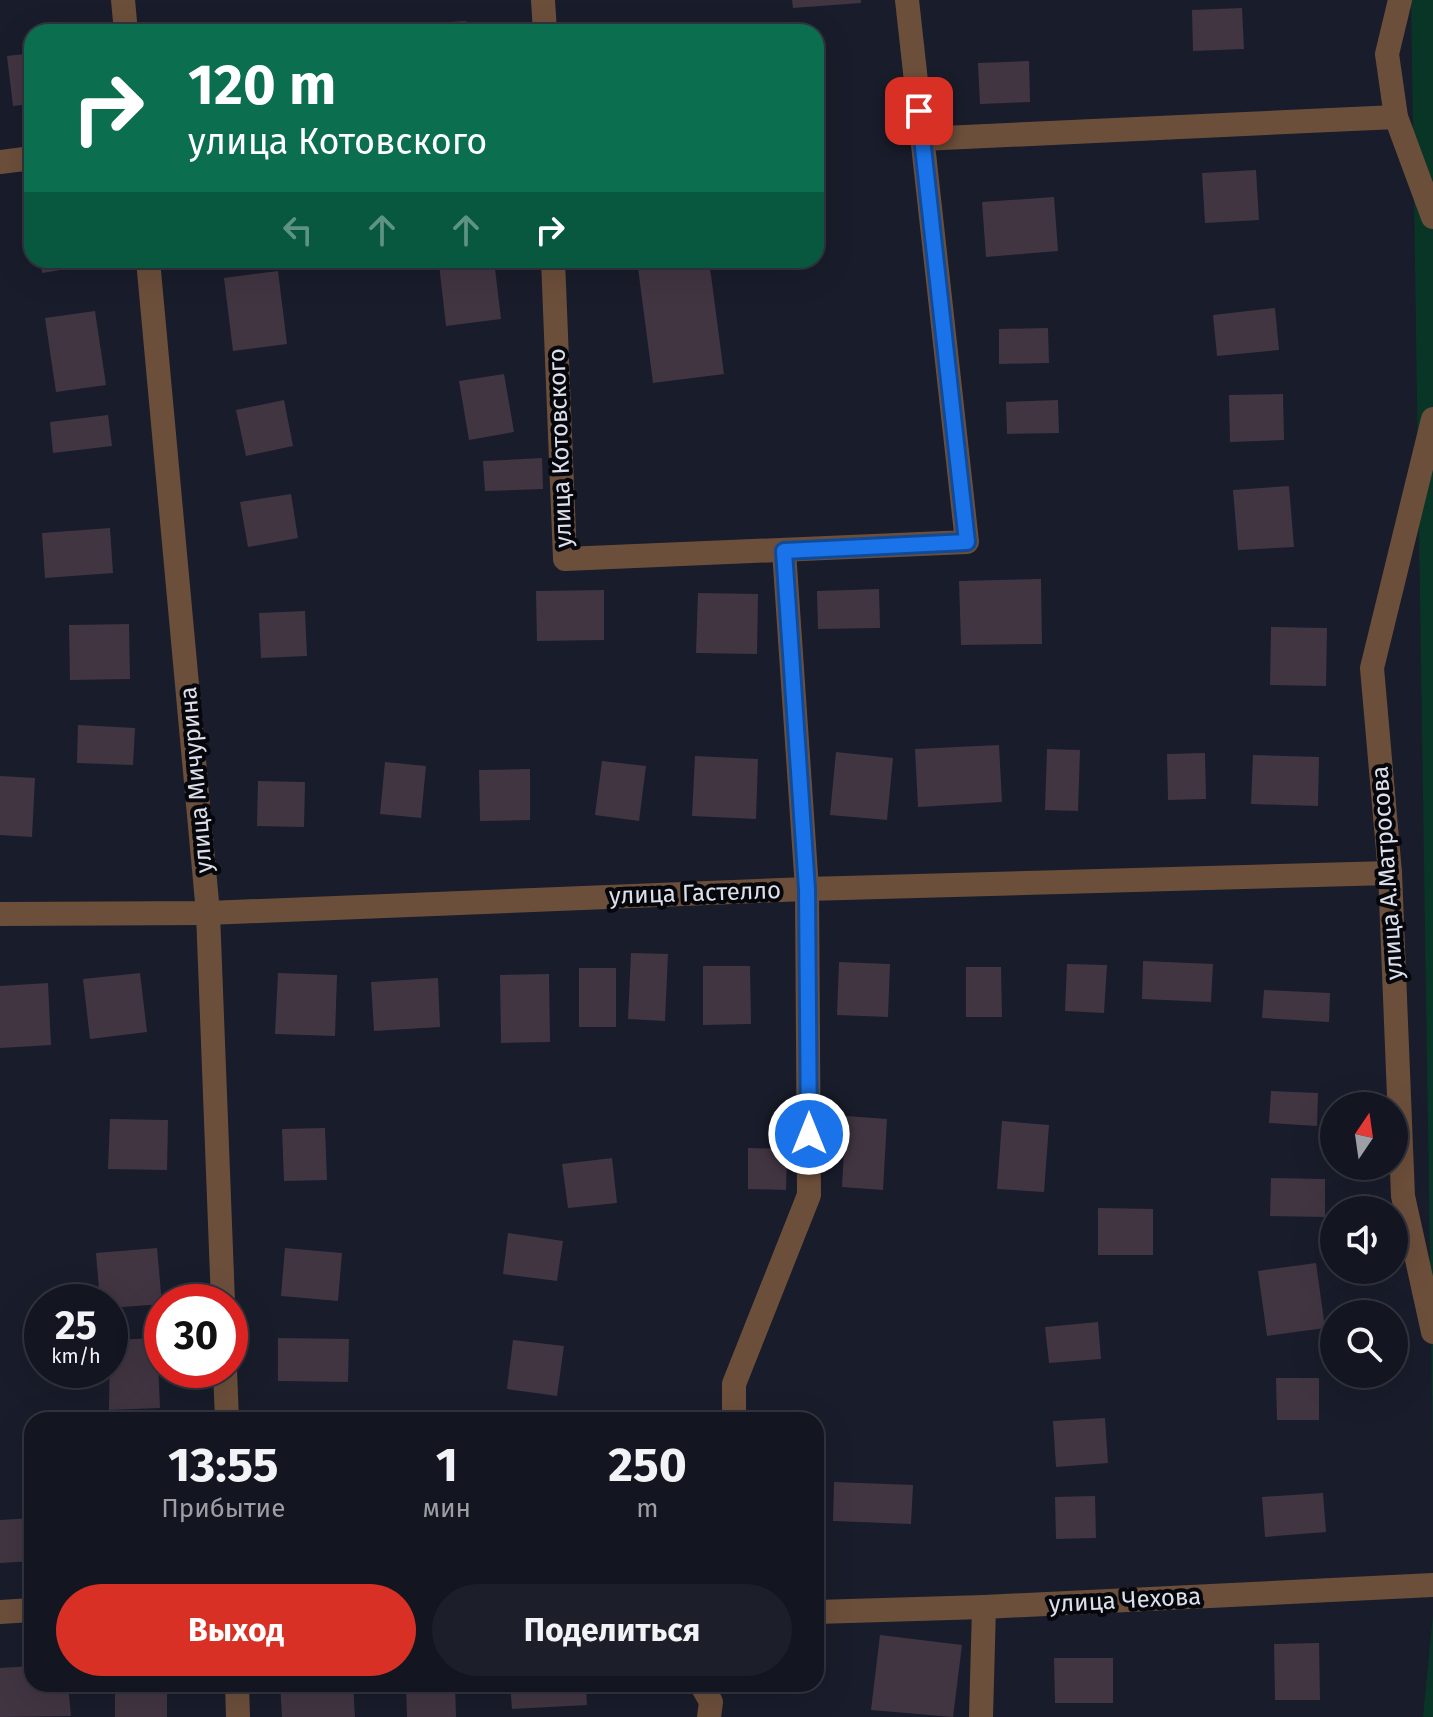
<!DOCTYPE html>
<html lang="ru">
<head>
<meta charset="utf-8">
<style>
	:root { --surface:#131520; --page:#1c1e29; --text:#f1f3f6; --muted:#9d9fa5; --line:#32343e; --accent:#d93025 }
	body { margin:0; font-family:"Fira Sans",sans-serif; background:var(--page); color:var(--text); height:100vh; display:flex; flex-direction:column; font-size:30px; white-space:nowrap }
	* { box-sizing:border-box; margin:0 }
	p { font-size:26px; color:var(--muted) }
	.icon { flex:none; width:44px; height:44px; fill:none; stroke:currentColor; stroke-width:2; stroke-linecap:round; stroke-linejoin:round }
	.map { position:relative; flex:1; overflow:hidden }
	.details { position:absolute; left:24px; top:1412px; width:800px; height:280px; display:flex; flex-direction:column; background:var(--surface); border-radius:24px; box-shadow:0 8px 32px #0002,0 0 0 2px var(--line) }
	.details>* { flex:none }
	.guide { position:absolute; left:24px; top:24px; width:800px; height:244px; border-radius:24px; box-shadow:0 8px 32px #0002,0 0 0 2px var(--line); background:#0b6e4f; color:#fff; overflow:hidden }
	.needle { width:52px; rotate:13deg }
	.controls { position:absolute; left:1320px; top:1092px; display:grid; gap:16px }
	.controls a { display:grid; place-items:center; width:88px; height:88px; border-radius:50%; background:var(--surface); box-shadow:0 8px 32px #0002,0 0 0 2px var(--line); font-size:40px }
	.speed { position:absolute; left:24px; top:1284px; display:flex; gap:16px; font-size:40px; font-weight:700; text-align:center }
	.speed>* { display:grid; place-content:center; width:104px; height:104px; border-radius:50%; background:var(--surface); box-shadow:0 8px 32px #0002,0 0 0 2px var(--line); line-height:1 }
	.speed small { font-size:20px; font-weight:400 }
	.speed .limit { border:12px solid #d22; background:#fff; color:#111 }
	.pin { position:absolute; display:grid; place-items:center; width:68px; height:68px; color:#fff; margin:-34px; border-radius:16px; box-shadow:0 4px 12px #0006 }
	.me { position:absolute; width:88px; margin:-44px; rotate:0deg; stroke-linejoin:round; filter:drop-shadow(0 0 6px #0008) }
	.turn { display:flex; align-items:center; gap:28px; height:168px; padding:0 32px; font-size:36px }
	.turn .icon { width:104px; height:104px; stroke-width:2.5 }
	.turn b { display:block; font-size:56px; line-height:68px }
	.lanes { display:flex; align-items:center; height:76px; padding:0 32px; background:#0003; justify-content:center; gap:40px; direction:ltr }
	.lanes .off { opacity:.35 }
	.eta { display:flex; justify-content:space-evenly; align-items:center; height:136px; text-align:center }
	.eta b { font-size:48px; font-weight:700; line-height:56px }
	.button { display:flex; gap:16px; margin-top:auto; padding:16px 32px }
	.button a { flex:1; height:92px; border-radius:48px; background:var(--accent); color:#fff; font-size:32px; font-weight:700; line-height:92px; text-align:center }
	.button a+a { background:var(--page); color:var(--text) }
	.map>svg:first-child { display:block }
	.green { fill:#083525 }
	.building { fill:#413542 }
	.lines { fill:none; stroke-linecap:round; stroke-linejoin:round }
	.street { stroke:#6c4f3b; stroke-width:24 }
	.route-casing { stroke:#114b97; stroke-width:20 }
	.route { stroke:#1a73e8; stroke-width:14 }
	.labels { text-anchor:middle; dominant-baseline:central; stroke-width:8; stroke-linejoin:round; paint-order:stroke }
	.street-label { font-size:24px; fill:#dde0ea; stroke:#06070c }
</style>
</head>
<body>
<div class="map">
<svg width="1433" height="1717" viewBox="0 0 1433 1717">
	<rect width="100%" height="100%" fill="#191c2a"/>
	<g class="green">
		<path d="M1411,0H1433V1461Z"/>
		<path d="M1433,1614V1717H1423Z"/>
	</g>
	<g class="building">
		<path d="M792,0H861V3L793,8Z"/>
		<path d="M1242,8L1244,49L1193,51L1192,10Z"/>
		<path d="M466,21L467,32H417V24Z"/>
		<path d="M262,24V32H191V25Z"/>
		<path d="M32,53V104L13,106L7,56Z"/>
		<path d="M1029,61L1030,102L980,104L978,63Z"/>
		<path d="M1256,170L1259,220L1205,223L1202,173Z"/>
		<path d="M1054,197L1058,251L986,257L982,202Z"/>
		<path d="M40,260H97L98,264L42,273Z"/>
		<path d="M474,260H494L501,319L446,326L439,264Z"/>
		<path d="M637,260H709L724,374L653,383Z"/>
		<path d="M278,271L287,344L233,351L224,278Z"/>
		<path d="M1275,308L1279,350L1217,356L1213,315Z"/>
		<path d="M95,311L106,385L56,392L45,318Z"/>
		<path d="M1048,328L1049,363L999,364V329Z"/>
		<path d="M504,374L514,432L469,440L459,381Z"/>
		<path d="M1283,394L1284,440L1230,442L1229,395Z"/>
		<path d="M284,400L293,446L246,456L236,410Z"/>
		<path d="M1058,400L1059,433L1007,434L1006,402Z"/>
		<path d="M108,415L112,446L53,453L50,422Z"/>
		<path d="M542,458L543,489L485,491L483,461Z"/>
		<path d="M1289,486L1294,547L1238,550L1233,490Z"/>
		<path d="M291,494L298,538L248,547L240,502Z"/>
		<path d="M110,528L113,573L45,578L42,533Z"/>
		<path d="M1041,579L1042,644L961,645L959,581Z"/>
		<path d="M879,589L880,628L818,629L817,591Z"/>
		<path d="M604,590V640L537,641L536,591Z"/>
		<path d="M698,593L758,594L757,654L696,653Z"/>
		<path d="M305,611L307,656L261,658L259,613Z"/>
		<path d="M129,624L130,679L70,680L69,625Z"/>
		<path d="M1271,627L1327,628L1326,686L1270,685Z"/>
		<path d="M78,725L135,728L133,765L77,763Z"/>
		<path d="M999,745L1002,802L918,807L915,749Z"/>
		<path d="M1047,749L1080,750L1078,811L1045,810Z"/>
		<path d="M836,752L893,758L887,820L830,815Z"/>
		<path d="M1205,753L1206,799L1168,800L1167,754Z"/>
		<path d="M1253,755L1319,757L1318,806L1251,804Z"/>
		<path d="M695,756L758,759L756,819L692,816Z"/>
		<path d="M602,761L646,766L639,821L595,815Z"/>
		<path d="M385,762L426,766L421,818L380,814Z"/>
		<path d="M530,769V820L480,821L479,770Z"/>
		<path d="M0,776L35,778L32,837L0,835Z"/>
		<path d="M258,781L305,782L304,827L257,826Z"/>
		<path d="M631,953L668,954L665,1021L628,1019Z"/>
		<path d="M1143,961L1213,964L1211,1002L1142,999Z"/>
		<path d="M839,962L890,964L888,1017L837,1015Z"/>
		<path d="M1067,964L1107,965L1104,1013L1065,1011Z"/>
		<path d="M703,966H750L751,1024L703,1025Z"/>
		<path d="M966,967H1001L1002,1017H966Z"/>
		<rect x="579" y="968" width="37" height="59"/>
		<path d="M140,973L147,1032L90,1039L83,979Z"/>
		<path d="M278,973L337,975L335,1036L275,1034Z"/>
		<path d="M549,974L550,1042L501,1043L500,975Z"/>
		<path d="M438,978L440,1027L374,1031L371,982Z"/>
		<path d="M48,983L51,1045L0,1048V986Z"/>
		<path d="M1264,990L1330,993L1329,1022L1262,1018Z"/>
		<path d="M1271,1091L1318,1093L1317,1126L1269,1123Z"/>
		<path d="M846,1116L887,1119L883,1190L842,1187Z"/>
		<path d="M110,1119L168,1120L167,1170L108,1169Z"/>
		<path d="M1002,1121L1049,1125L1044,1192L997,1189Z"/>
		<path d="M325,1128L327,1180L284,1181L282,1129Z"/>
		<path d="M748,1148L787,1149L786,1190L748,1189Z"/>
		<path d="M612,1158L617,1203L568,1208L562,1164Z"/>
		<path d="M1271,1178L1325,1179V1217L1270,1216Z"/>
		<path d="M1098,1208L1153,1209V1255H1098Z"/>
		<path d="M508,1233L563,1241L557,1281L503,1274Z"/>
		<path d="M157,1248L162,1304L110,1308V1302H100L96,1253Z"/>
		<path d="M285,1248L342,1253L338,1301L281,1296Z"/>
		<path d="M1316,1263L1325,1328L1267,1336L1258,1271Z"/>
		<path d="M1098,1322L1101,1359L1049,1363L1045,1327Z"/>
		<path d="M157,1338L160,1408L109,1410L110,1340Z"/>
		<path d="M278,1338L349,1339L348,1382L278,1381Z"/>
		<path d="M513,1340L564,1346L557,1396L507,1389Z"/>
		<path d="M1276,1378H1319V1420H1277Z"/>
		<path d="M1105,1418L1108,1463L1056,1467L1053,1421Z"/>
		<path d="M834,1482L913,1485L911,1524L833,1521Z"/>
		<path d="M1323,1493L1326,1532L1265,1537L1262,1497Z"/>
		<path d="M1095,1496L1096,1538L1056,1539L1055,1497Z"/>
		<path d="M32,1518V1561L0,1563V1520Z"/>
		<path d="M880,1635L962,1645L953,1717L871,1710Z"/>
		<path d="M1319,1643L1320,1700H1275L1274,1644Z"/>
		<path d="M1054,1658H1113V1703H1055Z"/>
		<path d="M32,1666V1684H68L71,1716L0,1717V1668Z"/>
		<rect x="115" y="1684" width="52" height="33"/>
		<path d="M280,1684H353L355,1717H282Z"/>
		<path d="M406,1684H455L456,1717H407Z"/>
		<path d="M510,1684H586L587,1705L512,1709Z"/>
	</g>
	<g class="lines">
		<g class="street">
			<path d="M123,0L126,32"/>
			<path d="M543,0L545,32"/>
			<path d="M1400,0L1387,54L1396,117L1433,217"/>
			<path d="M922,139L1396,117"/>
			<path d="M0,162L32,158"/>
			<path d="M148,260L208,913L223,1302"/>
			<path d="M553,260L565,559L967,542L907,0"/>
			<path d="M1433,419L1372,668L1390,873L1403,1196L1433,1332"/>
			<path d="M0,914L208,913L807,889L1390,873"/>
			<path d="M225,1370L227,1420"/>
			<path d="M734,1420V1384L809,1195L807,889L784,551"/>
			<path d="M0,1612L32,1610"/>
			<path d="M816,1612L984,1607L1433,1585"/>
			<path d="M237,1684L238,1717"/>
			<path d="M701,1684L711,1702L709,1717"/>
			<path d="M981,1717L984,1607"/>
		</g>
	</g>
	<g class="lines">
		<g class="route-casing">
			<path id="route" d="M809,1134L807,889L784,551L967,542L919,111"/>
		</g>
		<use href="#route" class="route"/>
	</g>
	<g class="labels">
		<g class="street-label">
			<text transform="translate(560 448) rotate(-92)">улица Котовского</text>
			<text transform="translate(196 780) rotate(-95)">улица Мичурина</text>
			<text transform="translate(1387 873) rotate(-94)">улица А.Матросова</text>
			<text transform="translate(695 893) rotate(-2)">улица Гастелло</text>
			<text transform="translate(1125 1600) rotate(-3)">улица Чехова</text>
		</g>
	</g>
</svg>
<div class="controls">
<a><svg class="needle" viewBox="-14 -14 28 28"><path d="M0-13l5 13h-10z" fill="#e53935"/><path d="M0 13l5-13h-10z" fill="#9d9fa5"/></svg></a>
<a><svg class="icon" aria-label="sound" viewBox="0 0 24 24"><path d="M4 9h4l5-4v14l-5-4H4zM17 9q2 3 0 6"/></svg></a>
<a><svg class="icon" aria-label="search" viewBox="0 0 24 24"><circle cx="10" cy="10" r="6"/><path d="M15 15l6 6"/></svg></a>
</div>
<div class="speed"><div>25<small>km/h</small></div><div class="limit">30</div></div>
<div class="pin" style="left:919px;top:111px;background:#d93025"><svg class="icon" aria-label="arrive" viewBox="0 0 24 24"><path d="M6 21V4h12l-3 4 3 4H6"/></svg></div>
<svg class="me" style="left:809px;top:1134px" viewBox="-20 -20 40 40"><circle r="17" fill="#1a73e8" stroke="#fff" stroke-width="3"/><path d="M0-11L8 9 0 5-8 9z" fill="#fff"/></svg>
<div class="guide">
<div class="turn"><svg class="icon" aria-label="right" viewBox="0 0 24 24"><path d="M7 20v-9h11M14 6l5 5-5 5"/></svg><div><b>120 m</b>улица Котовского</div></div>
<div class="lanes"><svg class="icon off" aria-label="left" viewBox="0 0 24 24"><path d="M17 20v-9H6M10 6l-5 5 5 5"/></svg><svg class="icon off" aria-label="ahead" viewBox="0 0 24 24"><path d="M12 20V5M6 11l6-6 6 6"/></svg><svg class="icon off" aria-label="ahead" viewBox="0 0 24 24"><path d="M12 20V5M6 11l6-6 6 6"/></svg><svg class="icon" aria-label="right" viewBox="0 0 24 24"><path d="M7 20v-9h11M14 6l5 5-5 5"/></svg></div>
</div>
<section class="details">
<div class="eta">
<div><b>13:55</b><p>Прибытие</p></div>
<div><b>1</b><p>мин</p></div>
<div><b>250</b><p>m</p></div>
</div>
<div class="button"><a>Выход</a><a>Поделиться</a></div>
</section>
</div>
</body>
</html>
